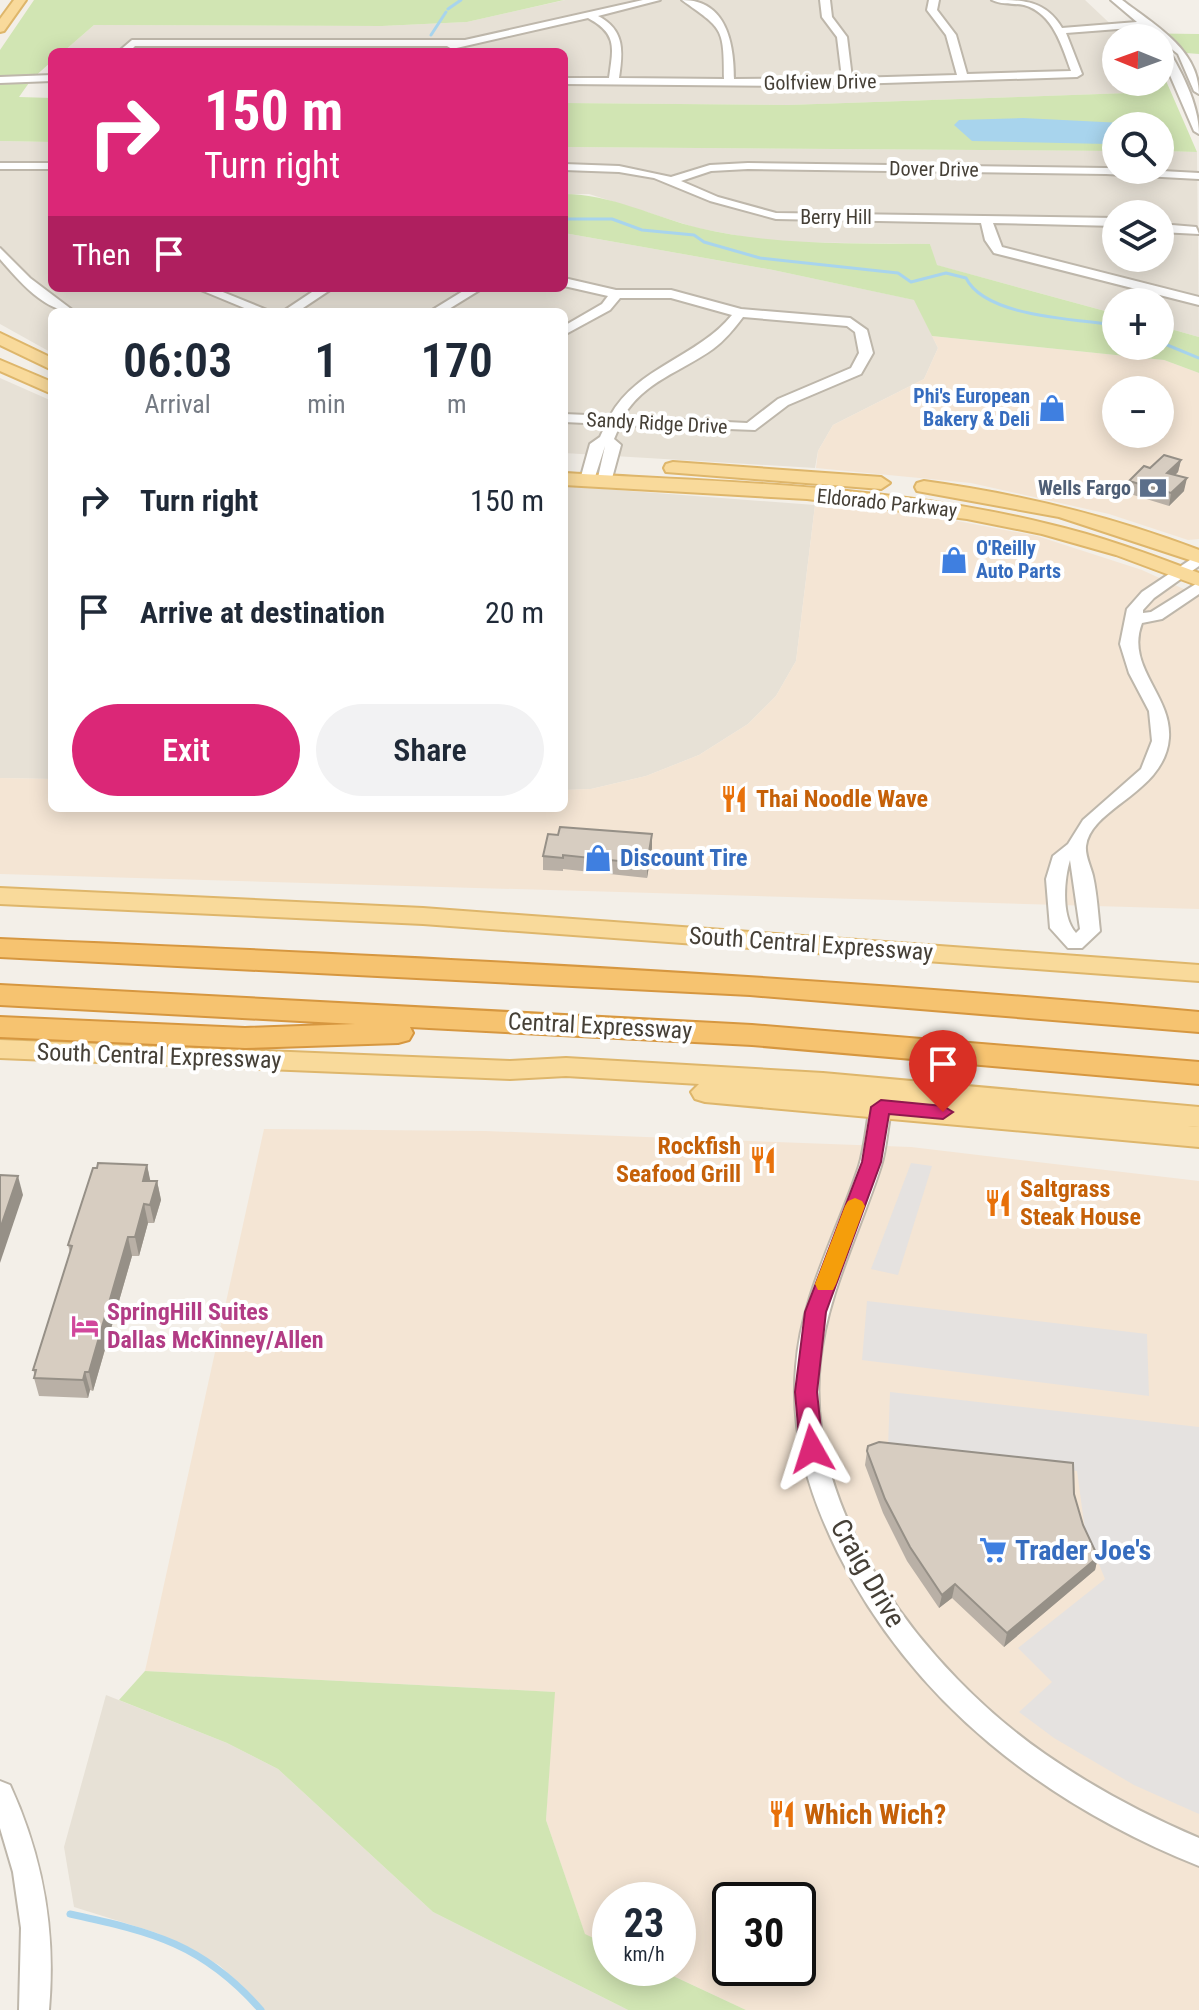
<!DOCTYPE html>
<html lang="en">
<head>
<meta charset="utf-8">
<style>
	:root { --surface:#fff; --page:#f2f2f3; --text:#1f2937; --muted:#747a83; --accent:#db2777 }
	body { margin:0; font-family:"Roboto Condensed",sans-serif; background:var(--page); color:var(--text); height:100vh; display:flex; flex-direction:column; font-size:30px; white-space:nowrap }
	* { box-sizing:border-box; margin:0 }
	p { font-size:26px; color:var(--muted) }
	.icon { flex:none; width:44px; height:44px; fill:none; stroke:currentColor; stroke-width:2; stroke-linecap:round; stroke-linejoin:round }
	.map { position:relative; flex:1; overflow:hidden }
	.side { position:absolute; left:48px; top:308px; width:520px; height:504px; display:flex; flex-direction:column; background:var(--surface); border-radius:12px; box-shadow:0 4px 20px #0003 }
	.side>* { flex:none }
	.hud { position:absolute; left:48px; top:48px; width:520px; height:244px; border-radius:12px; box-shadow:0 4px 20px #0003; background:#db2777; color:#fff; overflow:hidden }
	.needle { width:52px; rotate:271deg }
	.fabs { position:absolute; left:1102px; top:24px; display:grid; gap:16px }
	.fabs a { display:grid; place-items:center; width:72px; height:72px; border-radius:50%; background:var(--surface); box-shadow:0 4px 20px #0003; font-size:40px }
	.speed { position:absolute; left:592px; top:1882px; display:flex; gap:16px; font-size:40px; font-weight:700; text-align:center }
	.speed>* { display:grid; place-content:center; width:104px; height:104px; border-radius:50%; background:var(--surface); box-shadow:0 4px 20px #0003; line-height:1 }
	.speed small { font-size:20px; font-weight:400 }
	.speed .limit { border:4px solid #111; border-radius:12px; background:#fff; color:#111 }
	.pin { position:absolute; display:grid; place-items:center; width:68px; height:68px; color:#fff; margin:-82px -34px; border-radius:50% 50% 50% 0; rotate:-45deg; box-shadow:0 0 8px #0007 }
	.pin .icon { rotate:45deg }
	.me { position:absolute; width:88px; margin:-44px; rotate:354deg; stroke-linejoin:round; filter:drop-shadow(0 0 6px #0008) }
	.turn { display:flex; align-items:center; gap:28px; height:168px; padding:0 24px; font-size:36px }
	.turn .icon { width:104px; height:104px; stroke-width:2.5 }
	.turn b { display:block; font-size:56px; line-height:68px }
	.then { display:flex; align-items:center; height:76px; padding:0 24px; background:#0003; gap:16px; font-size:30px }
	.eta { display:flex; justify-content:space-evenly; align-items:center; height:136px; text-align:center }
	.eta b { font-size:48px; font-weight:600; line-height:56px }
	.action { display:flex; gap:16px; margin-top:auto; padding:16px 24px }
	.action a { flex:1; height:92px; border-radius:48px; background:var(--accent); color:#fff; font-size:32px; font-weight:600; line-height:92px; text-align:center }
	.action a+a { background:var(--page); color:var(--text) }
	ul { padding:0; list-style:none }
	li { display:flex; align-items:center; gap:24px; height:112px; padding:0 24px }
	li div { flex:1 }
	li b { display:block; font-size:30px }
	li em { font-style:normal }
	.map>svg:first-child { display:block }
	.residential { fill:#e7e1d6; fill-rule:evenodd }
	.commercial { fill:#f4e5d4; fill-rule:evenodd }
	.green { fill:#d1e5b3 }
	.parking { fill:#e5e2e0 }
	.water { fill:#a8d4ed }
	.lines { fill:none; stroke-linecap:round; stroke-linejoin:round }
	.stream-far1 { stroke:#a8d4ed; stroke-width:3 }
	.stream { stroke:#a8d4ed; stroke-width:7 }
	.minor-casing { stroke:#beb7ab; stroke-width:4 }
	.major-casing { stroke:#deb66b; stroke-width:4 }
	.highway-casing { stroke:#d69740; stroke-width:4 }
	.minor { fill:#fff; fill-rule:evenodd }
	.major { fill:#f9da9b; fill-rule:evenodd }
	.highway { fill:#f6c370; fill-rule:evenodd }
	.wall { fill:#b9b0a6 }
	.shaded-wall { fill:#969087 }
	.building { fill:#d7cdc1; stroke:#969087; stroke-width:2 }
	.route { fill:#db2777; stroke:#8e194d; stroke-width:2 }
	.slow { fill:#f59e0b }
	.labels { text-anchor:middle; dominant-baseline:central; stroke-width:8; stroke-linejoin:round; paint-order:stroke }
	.far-street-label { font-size:20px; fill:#464037; stroke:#fff }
	.far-shop-label { font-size:20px; font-weight:bold; fill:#366cbe; stroke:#fff; text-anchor:end }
	.far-service-label { font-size:20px; font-weight:bold; fill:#4e5e75; stroke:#fff; text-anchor:end }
	.food-label { font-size:24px; font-weight:bold; fill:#c56008; stroke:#fff; text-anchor:start }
	.shop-label { font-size:24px; font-weight:bold; fill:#366cbe; stroke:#fff; text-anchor:start }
	.street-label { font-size:24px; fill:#464037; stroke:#fff }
	.hotel-label { font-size:24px; font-weight:bold; fill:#b23c85; stroke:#fff; text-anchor:start }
	.near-shop-label { font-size:28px; font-weight:bold; fill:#366cbe; stroke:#fff; text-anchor:start }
	.near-street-label { font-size:28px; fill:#464037; stroke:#fff }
	.near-food-label { font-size:28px; font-weight:bold; fill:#c56008; stroke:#fff; text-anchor:start }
</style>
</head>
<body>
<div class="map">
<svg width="1199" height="2010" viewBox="0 0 1199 2010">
	<rect width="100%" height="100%" fill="#f3efe8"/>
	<g class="residential">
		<path d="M565,0H1085L1120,33L1122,38H1116V82H1138L1139,85L1129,93L788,105L564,103V52H63L94,25L382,26L467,22Z"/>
		<path d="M0,141L52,142V288H564V233L773,270L915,300L938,348L924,379L833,425L818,451L815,468L564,453V312H52V353L0,324Z"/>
		<path d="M564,147L1116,151V170H1160V151L1197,152L1199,337L1160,326V302H1116V314L936,265L930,244L772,242L697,228L589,194H564ZM1116,214H1160V258H1116Z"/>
		<path d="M0,378L52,401V779L0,778Z"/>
		<path d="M564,486L815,505L796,661L776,696L748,724L699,755L646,776L591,789L564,790Z"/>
		<path d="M106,1695L227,1743L278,1769L433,1912L628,2010H261L243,1987L219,1965L157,1933L74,1907L64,1847Z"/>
	</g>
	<g class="commercial">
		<path d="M932,336L1164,360L1199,373V539L1188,540L1109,514L971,483L816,468L818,451L833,425L924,379L938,348ZM1116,390H1160V434H1116Z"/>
		<path d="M815,505L920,514L1037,536L1142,570L1199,596V909L0,874V778L52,779V808H564V790L591,789L646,776L699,755L748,724L776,696L796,661Z"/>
		<path d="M264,1129L485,1131L911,1147L1199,1181V2010H746L656,1968H678V1900H610V1946L585,1935L546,1820L554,1692L145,1671ZM730,1900H798V1968H730Z"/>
	</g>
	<g class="green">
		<path d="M34,0H564L467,22L382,26L94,25L63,52H52V61L31,80L19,97L52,98V142L0,141V50Z"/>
		<path d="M1120,33L1199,34V54L1160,51V38H1122Z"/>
		<path d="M1160,67L1197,152L1160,151V126H1116V151L564,147V103L788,105L1128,93L1126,85L1160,82Z"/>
		<path d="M564,194C611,194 654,217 699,228C777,246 851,243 930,244L937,265L1116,314V346H1160V326L1199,337V373L1164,360L932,336L914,300L773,270L564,233Z"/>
		<path d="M145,1671L555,1692L546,1820L585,1934L610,1946V1968H656L746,2010H628L433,1912L278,1769L227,1743L119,1700Z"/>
	</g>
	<g class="parking">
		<path d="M911,1163L932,1166L898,1275L871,1269Z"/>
		<path d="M867,1301L1147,1334L1149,1396L862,1360Z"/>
		<path d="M890,1392L1199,1427V1814L1134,1785L1054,1738L1019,1712L1052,1682L1018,1648L1105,1579L1085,1530L1077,1471L888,1448Z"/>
	</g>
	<path class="water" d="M1023,118L1123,123L1130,126H1116V142L1107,144L972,141L954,125L959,120Z"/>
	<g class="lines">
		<g class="stream-far1">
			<path d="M448,9L461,0"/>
			<path d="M431,35L446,12"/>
			<path d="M564,219H612L642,230L694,235L704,242L760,258L898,273L911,282L946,273L966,278C985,317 1075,319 1116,325"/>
			<path d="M1160,342L1199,358"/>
		</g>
		<path class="stream" d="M70,1914C153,1932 203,1944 261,2010"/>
		<g class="minor-casing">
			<g id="minor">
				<path d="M643,0H660L598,16C625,30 623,51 619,78L724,79C724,26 722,29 682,0C727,0 734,44 734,79L842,78L837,37L822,17L820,0H830L832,17L847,37L852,78L957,75L946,35L927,10L929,0H939L937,10L956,35L967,74L1071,71C1062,46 1053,13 1024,5C1013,3 1002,5 992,0C1023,0 1045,0 1062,28L1137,22L1111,0H1122C1154,25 1199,49 1199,94L1194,91L1178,54L1164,43C1180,68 1199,104 1199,134L1194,131L1160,52V42L1163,43L1144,27L1066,33L1082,74L1077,77L789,86L564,84V78H609C613,48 618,34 588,18L452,49L447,46H135L129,52H118L132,40H465Z"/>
				<path d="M52,75V81L0,83V77Z"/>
				<rect x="0" y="163" width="52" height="6"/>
				<path d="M748,163L1106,168L1199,173V179L1106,174L748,169L711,171L681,181L718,197L776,213L1116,218V226L993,223L1002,247L1199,297V305L994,253L985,240L981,223L776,219L710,201L654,178L619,172L564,170V164L619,166L671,177L710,165Z"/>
				<path d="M1160,224L1196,227L1199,234L1160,232Z"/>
				<path d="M0,248L30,278L75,312C45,312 19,281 0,259Z"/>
				<path d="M564,278L616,290H671L741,309L850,318L867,330L873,353L861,374L788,405L755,430L620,425L614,439L621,445L611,482L604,486L597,482L605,446L594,480L587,484L580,480L590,444L600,437L606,424L564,422V414L610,416C637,367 698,357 732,315L671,298H620L610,310L564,335V326L602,304L608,296L564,286ZM743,317L847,326L855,332L859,353L851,368L778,399L747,423L623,417C644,381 681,372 713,349C725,340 734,329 743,317Z"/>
				<path d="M196,288H213L272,312H254Z"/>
				<path d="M318,288H333L297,312H282Z"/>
				<path d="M468,288H483L444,312H429Z"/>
				<path d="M1199,554V566L1154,598L1143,610V613L1151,612L1199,582V594L1162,619L1142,623C1125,667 1172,695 1169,738C1165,793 1091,807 1086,846C1085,856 1091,867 1093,876C1097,894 1098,913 1100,931L1082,948H1068L1050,928L1046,879L1053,856L1068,844L1083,820L1141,769L1152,741L1149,711L1129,673L1120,644L1127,609L1142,592ZM1070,860L1080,929L1076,933C1061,917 1064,880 1070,860Z"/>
				<path d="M881,1100L888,1102L892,1107C887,1127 887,1147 881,1166C860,1232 827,1293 820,1362C803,1514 927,1672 1045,1754C1094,1788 1145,1815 1199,1838V1866C1046,1805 913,1703 838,1553C809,1494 790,1434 796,1367C801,1296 837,1233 859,1166C865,1147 866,1127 870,1107L874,1102Z"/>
				<path d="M0,1781L10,1785C43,1857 56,1930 49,2010H19L21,1928L13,1872L0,1828Z"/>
			</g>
		</g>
		<g class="major-casing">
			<g id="major">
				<path d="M14,0H26L4,31L0,32V19Z"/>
				<path d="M0,333L52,358V370L0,345Z"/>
				<path d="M0,360L52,382V394L0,371Z"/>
				<path d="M673,462L881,477L890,483L881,489L666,472L664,468L666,464Z"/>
				<path d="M564,473C726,482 890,485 1048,524C1100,536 1149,554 1199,573V586L1116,555L1042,534L967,519L807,499L564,485Z"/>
				<path d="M924,481C1019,494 1110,516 1199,550V563L1059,517L917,491L915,487L917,483Z"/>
				<path d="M0,888L423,908L1199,965V981L423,924L0,904Z"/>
				<path d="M0,1040L510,1061L566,1058L823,1073L1199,1107V1127L768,1088L1199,1127V1147L705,1102L695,1099L691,1092L699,1084L566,1076L510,1079L0,1058Z"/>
			</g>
		</g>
		<g class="highway-casing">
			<g id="highway">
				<path d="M0,939C400,956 800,975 1199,1012V1032L750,995L0,957Z"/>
				<path d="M0,985L752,1025L1199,1062V1084L752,1045L410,1027L413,1033L409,1040L398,1043L245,1048L0,1037V1017L245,1028L355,1024L0,1005Z"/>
			</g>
		</g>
		<use href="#minor" class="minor"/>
		<use href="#major" class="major"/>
		<use href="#highway" class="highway"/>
	</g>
	<g class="wall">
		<path d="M1181,460L1178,472L1175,475L1184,491L1169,506L1127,493L1129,481L1150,468Z"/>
		<path d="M652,848L647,878L563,869V871L543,870V856Z"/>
		<path d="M147,1165L150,1181H157L161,1200L154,1223H148L139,1256H132L93,1391L90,1390L88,1398L39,1396L34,1378L35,1375L33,1370L70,1253L68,1245Z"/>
		<path d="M867,1451L1074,1494L1083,1525L1098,1557L1095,1570L1004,1647L952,1598L939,1608L907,1561L883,1513L865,1465Z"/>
	</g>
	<g class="shaded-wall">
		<path d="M1181,460L1178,472L1165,485L1167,473Z"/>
		<path d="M1187,478L1184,491L1169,506L1171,493Z"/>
		<path d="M652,834V848L647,878V864Z"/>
		<path d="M147,1165L151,1184L143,1181Z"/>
		<path d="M18,1176L23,1195L0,1263V1229Z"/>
		<path d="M157,1181L161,1200L154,1223L150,1205Z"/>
		<path d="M144,1204L148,1223L139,1256L135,1237Z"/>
		<path d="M128,1237L132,1256L93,1391L89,1372Z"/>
		<path d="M85,1372L90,1390L88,1398L83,1380Z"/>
		<path d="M1098,1557L1095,1570L1004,1647L1007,1633Z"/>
		<path d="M955,1584L952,1598L939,1608L942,1595Z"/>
	</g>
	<g class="building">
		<path d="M1164,455L1181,460L1167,473L1187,478L1171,493L1129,481L1144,466L1150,468Z"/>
		<path d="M560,827L652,834L647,864L563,855V858L543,856L548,834L558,835Z"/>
		<path d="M98,1163L147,1165L143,1181H157L150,1205L144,1204L135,1237H128L89,1372H85L83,1380L34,1378L36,1370H33L72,1246L68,1245L93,1168H97Z"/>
		<path d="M0,1175L18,1176L0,1229Z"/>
		<path d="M879,1442L1073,1463L1074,1494L1083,1525L1098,1557L1007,1633L955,1584L942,1595L910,1547L885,1499L867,1451L868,1446Z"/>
	</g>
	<path class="route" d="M881,1100L943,1106L953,1112L943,1119L889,1114L881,1162L826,1312L817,1392L823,1449L820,1456L812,1458L804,1456L800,1449L795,1392L805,1312L862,1162L871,1107Z"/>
	<path class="slow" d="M855,1198L862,1201L865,1206L836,1284L833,1290H818L815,1284L845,1206L848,1201Z"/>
	<defs>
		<g id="shop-bare" transform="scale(2.16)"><path d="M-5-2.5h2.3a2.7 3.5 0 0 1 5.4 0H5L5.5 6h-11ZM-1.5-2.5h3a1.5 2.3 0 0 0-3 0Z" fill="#3f7fe0" stroke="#fff" stroke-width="2.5" paint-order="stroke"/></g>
		<g id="bank-bare" transform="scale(2.16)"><path d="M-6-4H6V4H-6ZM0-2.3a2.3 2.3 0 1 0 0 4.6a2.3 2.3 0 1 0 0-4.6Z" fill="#5c6f8a" stroke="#fff" stroke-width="2.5" paint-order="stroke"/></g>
		<g id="restaurant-bare" transform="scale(2.16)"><path d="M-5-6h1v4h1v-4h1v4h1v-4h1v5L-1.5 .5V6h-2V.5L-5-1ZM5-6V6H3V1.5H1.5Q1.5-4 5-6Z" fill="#e8710a" stroke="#fff" stroke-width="2.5" paint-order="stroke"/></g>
		<g id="hotel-bare" transform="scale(2.16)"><path d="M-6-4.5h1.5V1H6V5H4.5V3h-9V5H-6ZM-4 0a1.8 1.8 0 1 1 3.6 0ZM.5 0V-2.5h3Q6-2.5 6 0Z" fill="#d1479c" stroke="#fff" stroke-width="2.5" paint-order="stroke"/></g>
		<g id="supermarket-bare" transform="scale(2.16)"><path d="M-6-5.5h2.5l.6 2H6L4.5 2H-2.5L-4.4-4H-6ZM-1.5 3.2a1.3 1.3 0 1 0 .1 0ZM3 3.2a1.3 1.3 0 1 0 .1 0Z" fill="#3f7fe0" stroke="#fff" stroke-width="2.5" paint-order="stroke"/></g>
	</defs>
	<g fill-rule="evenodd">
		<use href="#shop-bare" x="1052" y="408"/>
		<use href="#bank-bare" x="1153" y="488"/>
		<use href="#shop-bare" x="954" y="560"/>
		<use href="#restaurant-bare" x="734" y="799"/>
		<use href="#shop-bare" x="598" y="858"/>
		<use href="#restaurant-bare" x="763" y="1160"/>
		<use href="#restaurant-bare" x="998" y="1203"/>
		<use href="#hotel-bare" x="85" y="1326"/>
		<use href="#supermarket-bare" x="993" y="1550"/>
		<use href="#restaurant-bare" x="782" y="1814"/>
	</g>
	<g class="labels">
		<g class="far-street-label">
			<text transform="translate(820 82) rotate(-1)">Golfview Drive</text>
			<text transform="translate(934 169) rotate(1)">Dover Drive</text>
			<text x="836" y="217">Berry Hill</text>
			<text transform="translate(657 423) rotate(3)">Sandy Ridge Drive</text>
			<text transform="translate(887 503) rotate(6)">Eldorado Parkway</text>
		</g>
		<g class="far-shop-label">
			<text x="1030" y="396">Phi's European<tspan x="1030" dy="23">Bakery &amp; Deli</tspan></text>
			<text x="976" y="548" text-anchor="start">O'Reilly<tspan x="976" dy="23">Auto Parts</tspan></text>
		</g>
		<g class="far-service-label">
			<text x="1131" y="488">Wells Fargo</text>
		</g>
		<g class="food-label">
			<text x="756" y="799">Thai Noodle Wave</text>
			<text x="741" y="1146" text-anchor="end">Rockfish<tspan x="741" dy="28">Seafood Grill</tspan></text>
			<text x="1020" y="1189">Saltgrass<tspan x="1020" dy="28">Steak House</tspan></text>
		</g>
		<g class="shop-label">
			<text x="620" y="858">Discount Tire</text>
		</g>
		<g class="street-label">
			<text transform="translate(811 944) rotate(4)">South Central Expressway</text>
			<text transform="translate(600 1026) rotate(3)">Central Expressway</text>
			<text transform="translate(159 1056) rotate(2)">South Central Expressway</text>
		</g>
		<g class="hotel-label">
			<text x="107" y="1312">SpringHill Suites<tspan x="107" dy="28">Dallas McKinney/Allen</tspan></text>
		</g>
		<g class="near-shop-label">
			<text x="1015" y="1550">Trader Joe's</text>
		</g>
		<g class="near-street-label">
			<text transform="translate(868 1573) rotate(60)">Craig Drive</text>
		</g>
		<g class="near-food-label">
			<text x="804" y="1814">Which Wich?</text>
		</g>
	</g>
</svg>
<div class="fabs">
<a><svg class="needle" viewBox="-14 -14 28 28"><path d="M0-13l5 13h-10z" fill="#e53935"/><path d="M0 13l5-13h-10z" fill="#747a83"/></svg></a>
<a><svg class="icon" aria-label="search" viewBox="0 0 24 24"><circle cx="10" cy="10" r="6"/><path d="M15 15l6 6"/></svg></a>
<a><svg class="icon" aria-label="layers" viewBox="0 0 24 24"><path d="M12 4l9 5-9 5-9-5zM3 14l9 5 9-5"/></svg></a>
<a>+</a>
<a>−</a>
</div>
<div class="speed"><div>23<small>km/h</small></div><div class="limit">30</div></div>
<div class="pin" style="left:943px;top:1112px;background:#d93025"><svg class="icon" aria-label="arrive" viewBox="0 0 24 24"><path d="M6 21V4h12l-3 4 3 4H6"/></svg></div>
<svg class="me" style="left:812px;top:1449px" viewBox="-20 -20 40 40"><path d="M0-17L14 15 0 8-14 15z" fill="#db2777" stroke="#fff" stroke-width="4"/></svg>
<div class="hud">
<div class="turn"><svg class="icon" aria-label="right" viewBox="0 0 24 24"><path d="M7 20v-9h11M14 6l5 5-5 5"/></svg><div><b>150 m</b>Turn right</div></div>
<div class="then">Then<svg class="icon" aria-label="arrive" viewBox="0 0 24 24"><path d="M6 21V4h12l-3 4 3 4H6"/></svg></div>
</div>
<section class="side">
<div class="eta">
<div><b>06:03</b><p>Arrival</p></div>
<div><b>1</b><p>min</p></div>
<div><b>170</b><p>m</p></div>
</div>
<ul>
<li><svg class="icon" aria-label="right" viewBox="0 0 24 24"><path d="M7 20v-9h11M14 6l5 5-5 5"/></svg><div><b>Turn right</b></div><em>150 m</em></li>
<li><svg class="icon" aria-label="arrive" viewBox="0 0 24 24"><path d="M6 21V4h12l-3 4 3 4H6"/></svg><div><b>Arrive at destination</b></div><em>20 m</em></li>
</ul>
<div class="action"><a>Exit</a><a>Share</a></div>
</section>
</div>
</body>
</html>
